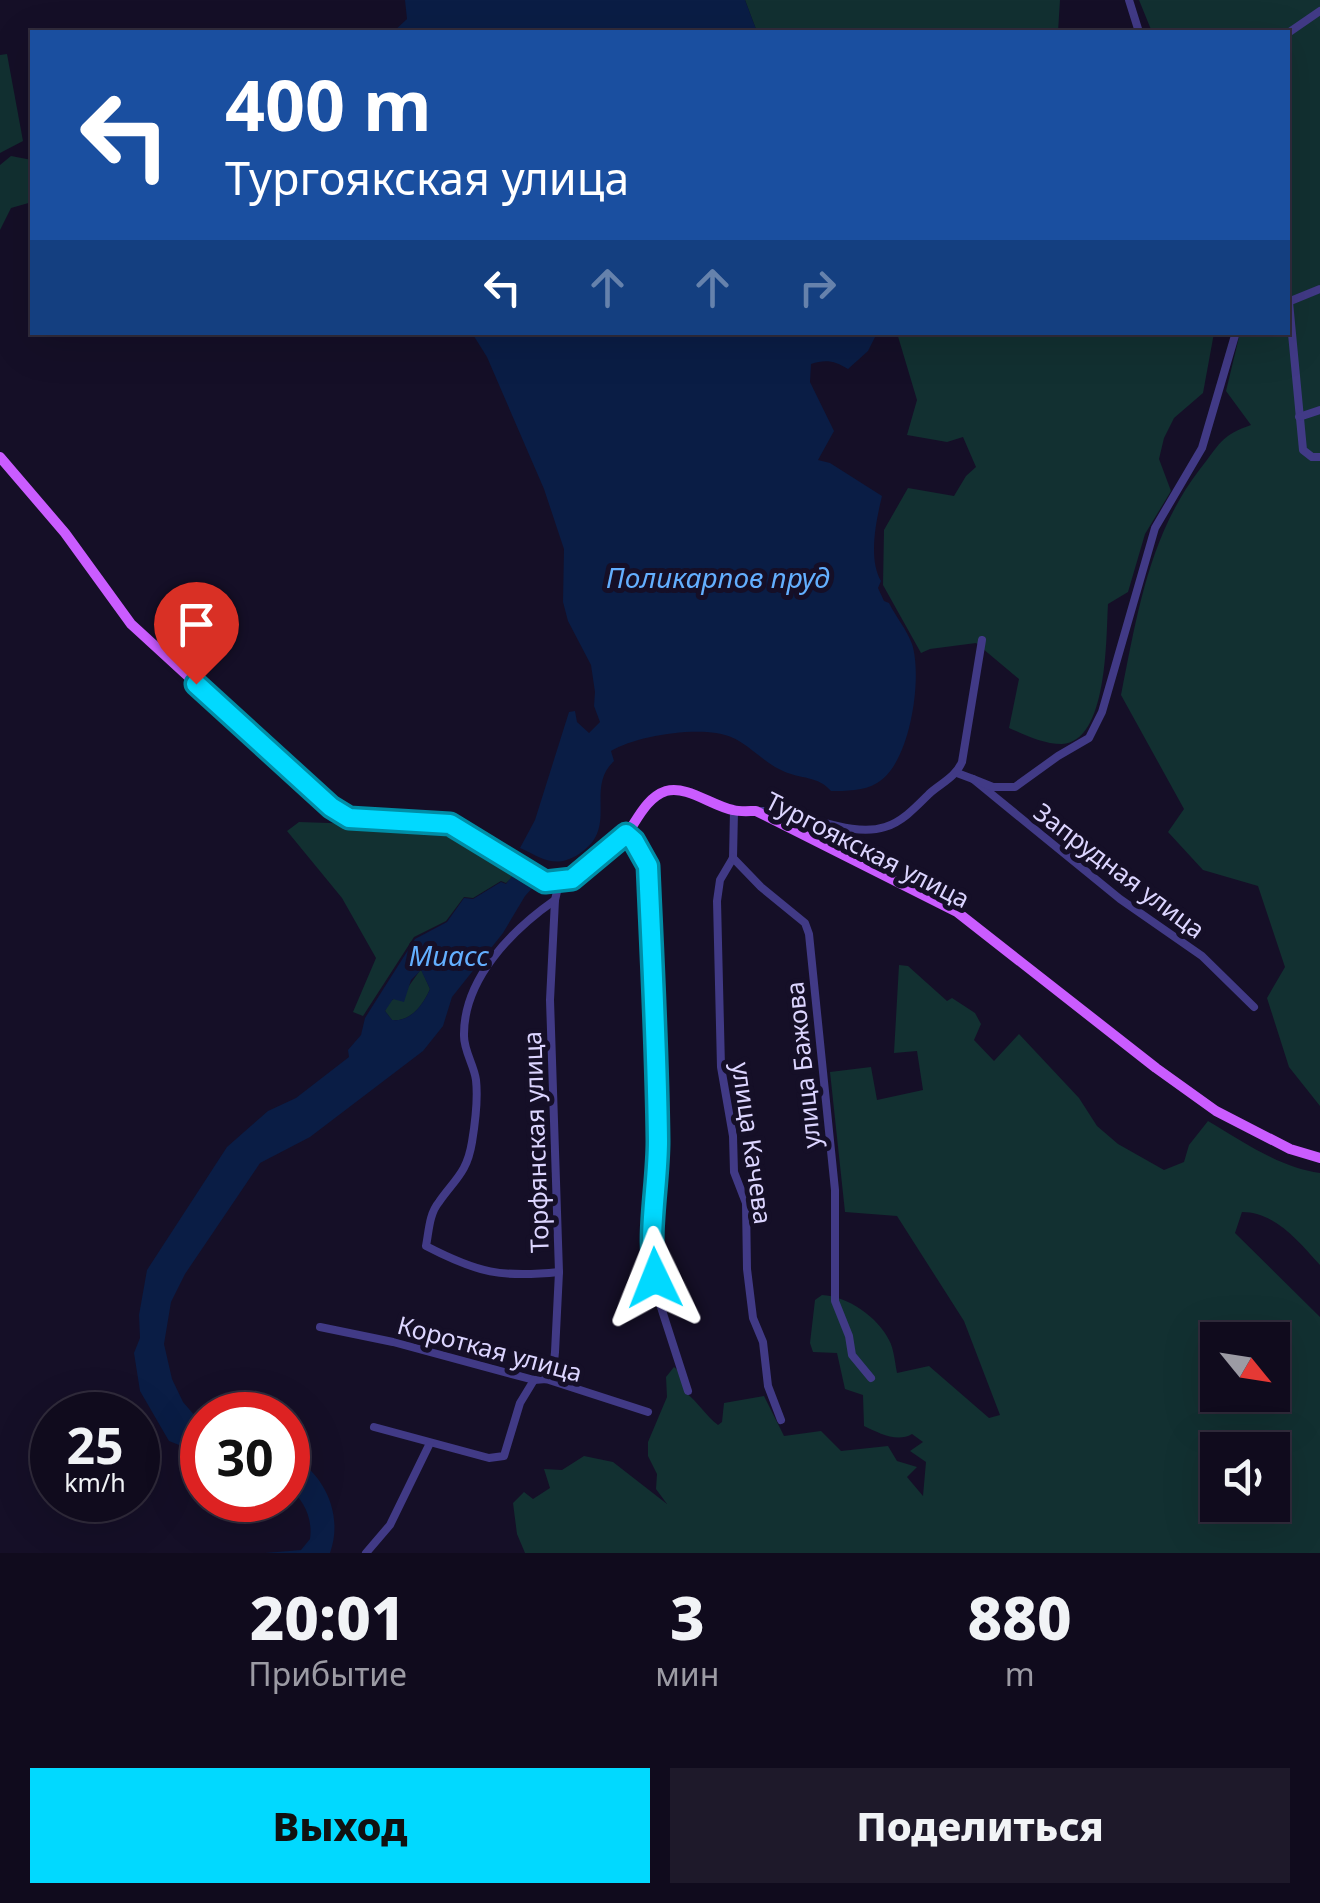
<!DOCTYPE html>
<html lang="ru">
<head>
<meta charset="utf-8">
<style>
	:root { --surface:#100b1d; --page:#1e192a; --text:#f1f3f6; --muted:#9c9ba4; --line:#302b3b; --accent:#01d9ff }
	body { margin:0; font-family:"Noto Sans",sans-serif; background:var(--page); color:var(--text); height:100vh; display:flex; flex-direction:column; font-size:38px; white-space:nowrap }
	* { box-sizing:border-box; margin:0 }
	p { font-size:32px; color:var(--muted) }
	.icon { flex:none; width:55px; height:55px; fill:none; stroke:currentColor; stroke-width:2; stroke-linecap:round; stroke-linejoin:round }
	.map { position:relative; height:1553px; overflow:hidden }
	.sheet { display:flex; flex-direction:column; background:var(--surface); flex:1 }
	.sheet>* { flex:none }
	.top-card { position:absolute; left:30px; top:30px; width:1260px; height:305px; border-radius:0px; box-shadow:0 10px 40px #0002,0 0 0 2px var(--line); background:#1a4fa0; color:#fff; overflow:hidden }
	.needle { width:65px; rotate:120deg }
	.tools { position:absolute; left:1200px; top:1322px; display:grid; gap:20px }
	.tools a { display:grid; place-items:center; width:90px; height:90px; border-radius:0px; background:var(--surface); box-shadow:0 10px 40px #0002,0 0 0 2px var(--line); font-size:50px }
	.speed { position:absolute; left:30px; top:1392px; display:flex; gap:20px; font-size:50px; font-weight:700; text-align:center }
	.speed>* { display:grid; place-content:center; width:130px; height:130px; border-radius:50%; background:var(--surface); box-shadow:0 10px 40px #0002,0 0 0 2px var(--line); line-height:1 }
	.speed small { font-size:25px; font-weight:400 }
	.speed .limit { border:15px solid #d22; background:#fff; color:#111 }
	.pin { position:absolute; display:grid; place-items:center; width:85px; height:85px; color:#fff; margin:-102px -42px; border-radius:50% 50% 50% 0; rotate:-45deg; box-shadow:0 0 10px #0007 }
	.pin .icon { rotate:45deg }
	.me { position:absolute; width:110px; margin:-55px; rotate:358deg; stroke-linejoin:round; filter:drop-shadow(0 0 8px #0008) }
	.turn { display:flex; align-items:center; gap:35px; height:210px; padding:0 30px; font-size:45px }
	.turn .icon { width:130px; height:130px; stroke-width:2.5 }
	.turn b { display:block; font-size:70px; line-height:85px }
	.lanes { display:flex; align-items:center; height:95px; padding:0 30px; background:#0003; justify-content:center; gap:50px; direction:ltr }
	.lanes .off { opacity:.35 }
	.eta { display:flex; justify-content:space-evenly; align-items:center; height:170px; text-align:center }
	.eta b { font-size:60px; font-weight:800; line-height:70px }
	.primary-button { display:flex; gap:20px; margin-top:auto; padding:20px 30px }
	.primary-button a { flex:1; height:115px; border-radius:0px; background:var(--accent); color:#111; font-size:40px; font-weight:800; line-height:115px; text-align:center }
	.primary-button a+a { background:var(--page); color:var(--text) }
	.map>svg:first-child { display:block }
	.green { fill:#123031; fill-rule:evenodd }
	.water { fill:#0a1d45; fill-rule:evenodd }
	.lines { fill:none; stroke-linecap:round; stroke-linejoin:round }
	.minor { stroke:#413a86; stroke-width:8 }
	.major { stroke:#ca5cff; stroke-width:10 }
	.route-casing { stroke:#018da6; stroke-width:25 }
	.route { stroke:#01d9ff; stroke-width:18 }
	.labels { text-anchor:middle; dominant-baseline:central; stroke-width:10; stroke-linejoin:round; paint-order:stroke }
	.street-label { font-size:25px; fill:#dcd5ff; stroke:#150f27 }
	.water-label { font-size:28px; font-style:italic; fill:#63afff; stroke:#150f27 }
</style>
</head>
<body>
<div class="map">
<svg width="1320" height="1553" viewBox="0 0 1320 1553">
	<rect width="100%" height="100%" fill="#150f27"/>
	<g class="green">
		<path d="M745,0H1060L1058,32H757Z"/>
		<path d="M1139,0H1320V1106L1289,1067L1267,998L1285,967L1258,886L1203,870L1168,832L1184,809L1121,695C1137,615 1149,535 1200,469C1219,445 1221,435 1251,425L1226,391L1240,333L1288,332V32H1152Z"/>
		<path d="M7,54L23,141L0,153V55Z"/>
		<path d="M11,156L32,160V202L11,208L0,230V165Z"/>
		<path d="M897,333H1214L1203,393L1174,418L1164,438L1159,459L1171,491L1145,534L1128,592L1108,604C1106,637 1108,742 1062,744C1043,744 1026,735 1009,728L1019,679L976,643L930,649L921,653L883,585L884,530L908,488L954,496L966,476L976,467L963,437L947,442L907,435L917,400Z"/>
		<path d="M299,822L448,827L518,872L506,883L501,881L473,898L464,897L446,921L414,937L363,1016L353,1012L376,958L342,898L287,831Z"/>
		<path d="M899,965L908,966L947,1001L952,998L975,1013L981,1024L974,1040L994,1061L1019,1034L1079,1098L1097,1126L1118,1144L1164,1170L1184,1162L1189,1145L1208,1121C1242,1141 1280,1168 1320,1173V1265C1298,1241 1275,1212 1242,1212L1235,1233L1320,1317V1553H525L517,1534L513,1503L524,1492L533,1499L550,1488L544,1469L562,1470L584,1456L613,1462L667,1504L656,1489L657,1474L648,1456V1442L667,1397L666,1377L674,1367L680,1372L686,1393C699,1403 705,1415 718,1425L722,1422L724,1403L764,1396L784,1436L821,1431L841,1451L888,1446L897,1461L917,1467L907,1477L923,1496L926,1462L910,1451L923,1442L912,1434C897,1443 879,1433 864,1426L863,1395L845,1389L837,1353L813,1352L810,1343L815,1300L822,1295C847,1296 878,1317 889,1340C894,1349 895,1363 897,1373L929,1366L989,1418L1000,1415L964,1321L897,1216L845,1212L830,1072L871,1067L877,1100L923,1090L917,1051L894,1053ZM1218,1340H1272V1395H1218ZM1218,1450H1272V1505H1218Z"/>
		<path d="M421,969L430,989C423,1005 411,1022 392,1020L385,1011L387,1003L404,993Z"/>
	</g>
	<g class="water">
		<path d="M405,0H745L757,32H393L407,19Z"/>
		<path d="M472,333H877L868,351L848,369C835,361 826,359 811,364L810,382L834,431L818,460L830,463L882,496C876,521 868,559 881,581L878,588L884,601L889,603C896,617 907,630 912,644C923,678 910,765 877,783C864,791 846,791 831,791C819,776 800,779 783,771C764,763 750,745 731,737C704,725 637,735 611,751L614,761C584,789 620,828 579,854C555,869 544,859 520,848L535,820L569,712L575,711L577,722L589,733L600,722L594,706L595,692L591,665L568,621L563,602L564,549L544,489L487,357Z"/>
		<path d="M526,858L548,871L525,896L503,933L452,997L443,1026L423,1051L310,1137L260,1163L185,1274L171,1302L164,1344L172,1379L183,1402L202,1424V1454L169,1441L140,1391L134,1353L140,1338L139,1315L147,1270L227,1147L268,1111L296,1098L349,1057L348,1050L361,1035L365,1018L415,939L447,922L464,898L473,899L501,882L506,884ZM421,970L430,989C423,1005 411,1022 392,1020L385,1011L393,999L404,1002L411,980Z"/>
		<path d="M288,1454C324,1472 344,1514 330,1553H265L301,1550L310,1539C313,1519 304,1499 288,1488Z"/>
	</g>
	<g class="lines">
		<g class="minor">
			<path d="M1129,0L1139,32"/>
			<path d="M1288,33L1320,11"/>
			<path d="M1288,302L1320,289"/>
			<path d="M1289,302L1303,450L1312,457H1320"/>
			<path d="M1299,417L1320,410"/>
			<path d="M957,773L973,779L1120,899L1202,956L1254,1007"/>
			<path d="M973,779L993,787H1015L1058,756L1089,738L1102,712L1155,528L1202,448L1236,332"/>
			<path d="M734,811L733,858L720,880L717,901L721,1067L733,1136L734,1172L746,1203L747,1269L753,1318L763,1342L768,1386L781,1420"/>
			<path d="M761,811C800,809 849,839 885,827C902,822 916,807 929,794C941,783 955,778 962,762L982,640"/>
			<path d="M626,834L634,841L648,866L658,1081V1175L651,1255L659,1301L688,1391"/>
			<path d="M733,858L761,887L805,923L809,934L835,1190V1301L849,1336L852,1355L871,1378"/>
			<path d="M559,883L555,900C512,930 463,979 464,1036C464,1051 474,1065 476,1080C478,1098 475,1124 472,1142C467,1173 455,1179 439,1202C429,1214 429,1231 426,1246C478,1273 501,1278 559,1272"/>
			<path d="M320,1327L393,1342L534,1380L546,1379L648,1412"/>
			<path d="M546,1379L553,1371L555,1352L559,1272L550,1000L555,900"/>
			<path d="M374,1427L489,1458L504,1456L520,1403L534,1380"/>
			<path d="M366,1553L390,1525L430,1443"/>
		</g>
		<path class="major" d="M0,457L65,533L131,624L331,807L349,818L450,824L545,883C578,884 609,856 629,831C639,816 648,797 666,791C687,785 712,806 733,810C740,812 749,811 756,811L957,912L1156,1068L1216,1111L1290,1149L1320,1158"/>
	</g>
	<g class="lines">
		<g class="route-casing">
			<path id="route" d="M196,684L331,807L349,818L450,824L545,882L572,879L626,834L634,841L648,866C652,957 657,1049 658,1141C658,1186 647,1233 655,1278"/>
		</g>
		<use href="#route" class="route"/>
	</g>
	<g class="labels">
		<g class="street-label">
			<text transform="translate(868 849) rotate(27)">Тургоякская улица</text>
			<text transform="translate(1120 870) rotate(37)">Запрудная улица</text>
			<text transform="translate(802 1065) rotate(-96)">улица Бажова</text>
			<text transform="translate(535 1142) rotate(-92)">Торфянская улица</text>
			<text transform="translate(753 1143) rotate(82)">улица Качева</text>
			<text transform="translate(490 1348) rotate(15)">Короткая улица</text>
		</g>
		<g class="water-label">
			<text x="718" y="577">Поликарпов пруд</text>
			<text x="449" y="955">Миасс</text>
		</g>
	</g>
</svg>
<div class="tools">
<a><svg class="needle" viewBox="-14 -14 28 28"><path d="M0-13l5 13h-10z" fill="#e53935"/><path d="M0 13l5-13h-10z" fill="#9c9ba4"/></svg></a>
<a><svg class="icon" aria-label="sound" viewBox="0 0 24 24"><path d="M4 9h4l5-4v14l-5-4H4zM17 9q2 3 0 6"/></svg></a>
</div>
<div class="speed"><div>25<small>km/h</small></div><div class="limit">30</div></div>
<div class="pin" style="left:196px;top:684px;background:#d93025"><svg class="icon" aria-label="arrive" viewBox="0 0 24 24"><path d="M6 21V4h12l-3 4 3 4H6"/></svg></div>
<svg class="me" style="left:655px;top:1278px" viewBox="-20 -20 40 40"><path d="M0-17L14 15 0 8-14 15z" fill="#01d9ff" stroke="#fff" stroke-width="4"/></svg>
<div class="top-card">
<div class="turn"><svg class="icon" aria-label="left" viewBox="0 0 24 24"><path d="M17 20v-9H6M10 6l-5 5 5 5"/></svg><div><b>400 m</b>Тургоякская улица</div></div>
<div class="lanes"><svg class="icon" aria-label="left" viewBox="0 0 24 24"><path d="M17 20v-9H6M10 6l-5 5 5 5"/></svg><svg class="icon off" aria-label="ahead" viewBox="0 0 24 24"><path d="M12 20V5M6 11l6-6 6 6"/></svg><svg class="icon off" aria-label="ahead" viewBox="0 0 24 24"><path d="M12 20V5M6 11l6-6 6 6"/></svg><svg class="icon off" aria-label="right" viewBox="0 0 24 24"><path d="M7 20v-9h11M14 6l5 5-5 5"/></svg></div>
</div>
</div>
<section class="sheet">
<div class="eta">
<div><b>20:01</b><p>Прибытие</p></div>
<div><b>3</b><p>мин</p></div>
<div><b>880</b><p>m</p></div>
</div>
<div class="primary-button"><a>Выход</a><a>Поделиться</a></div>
</section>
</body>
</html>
